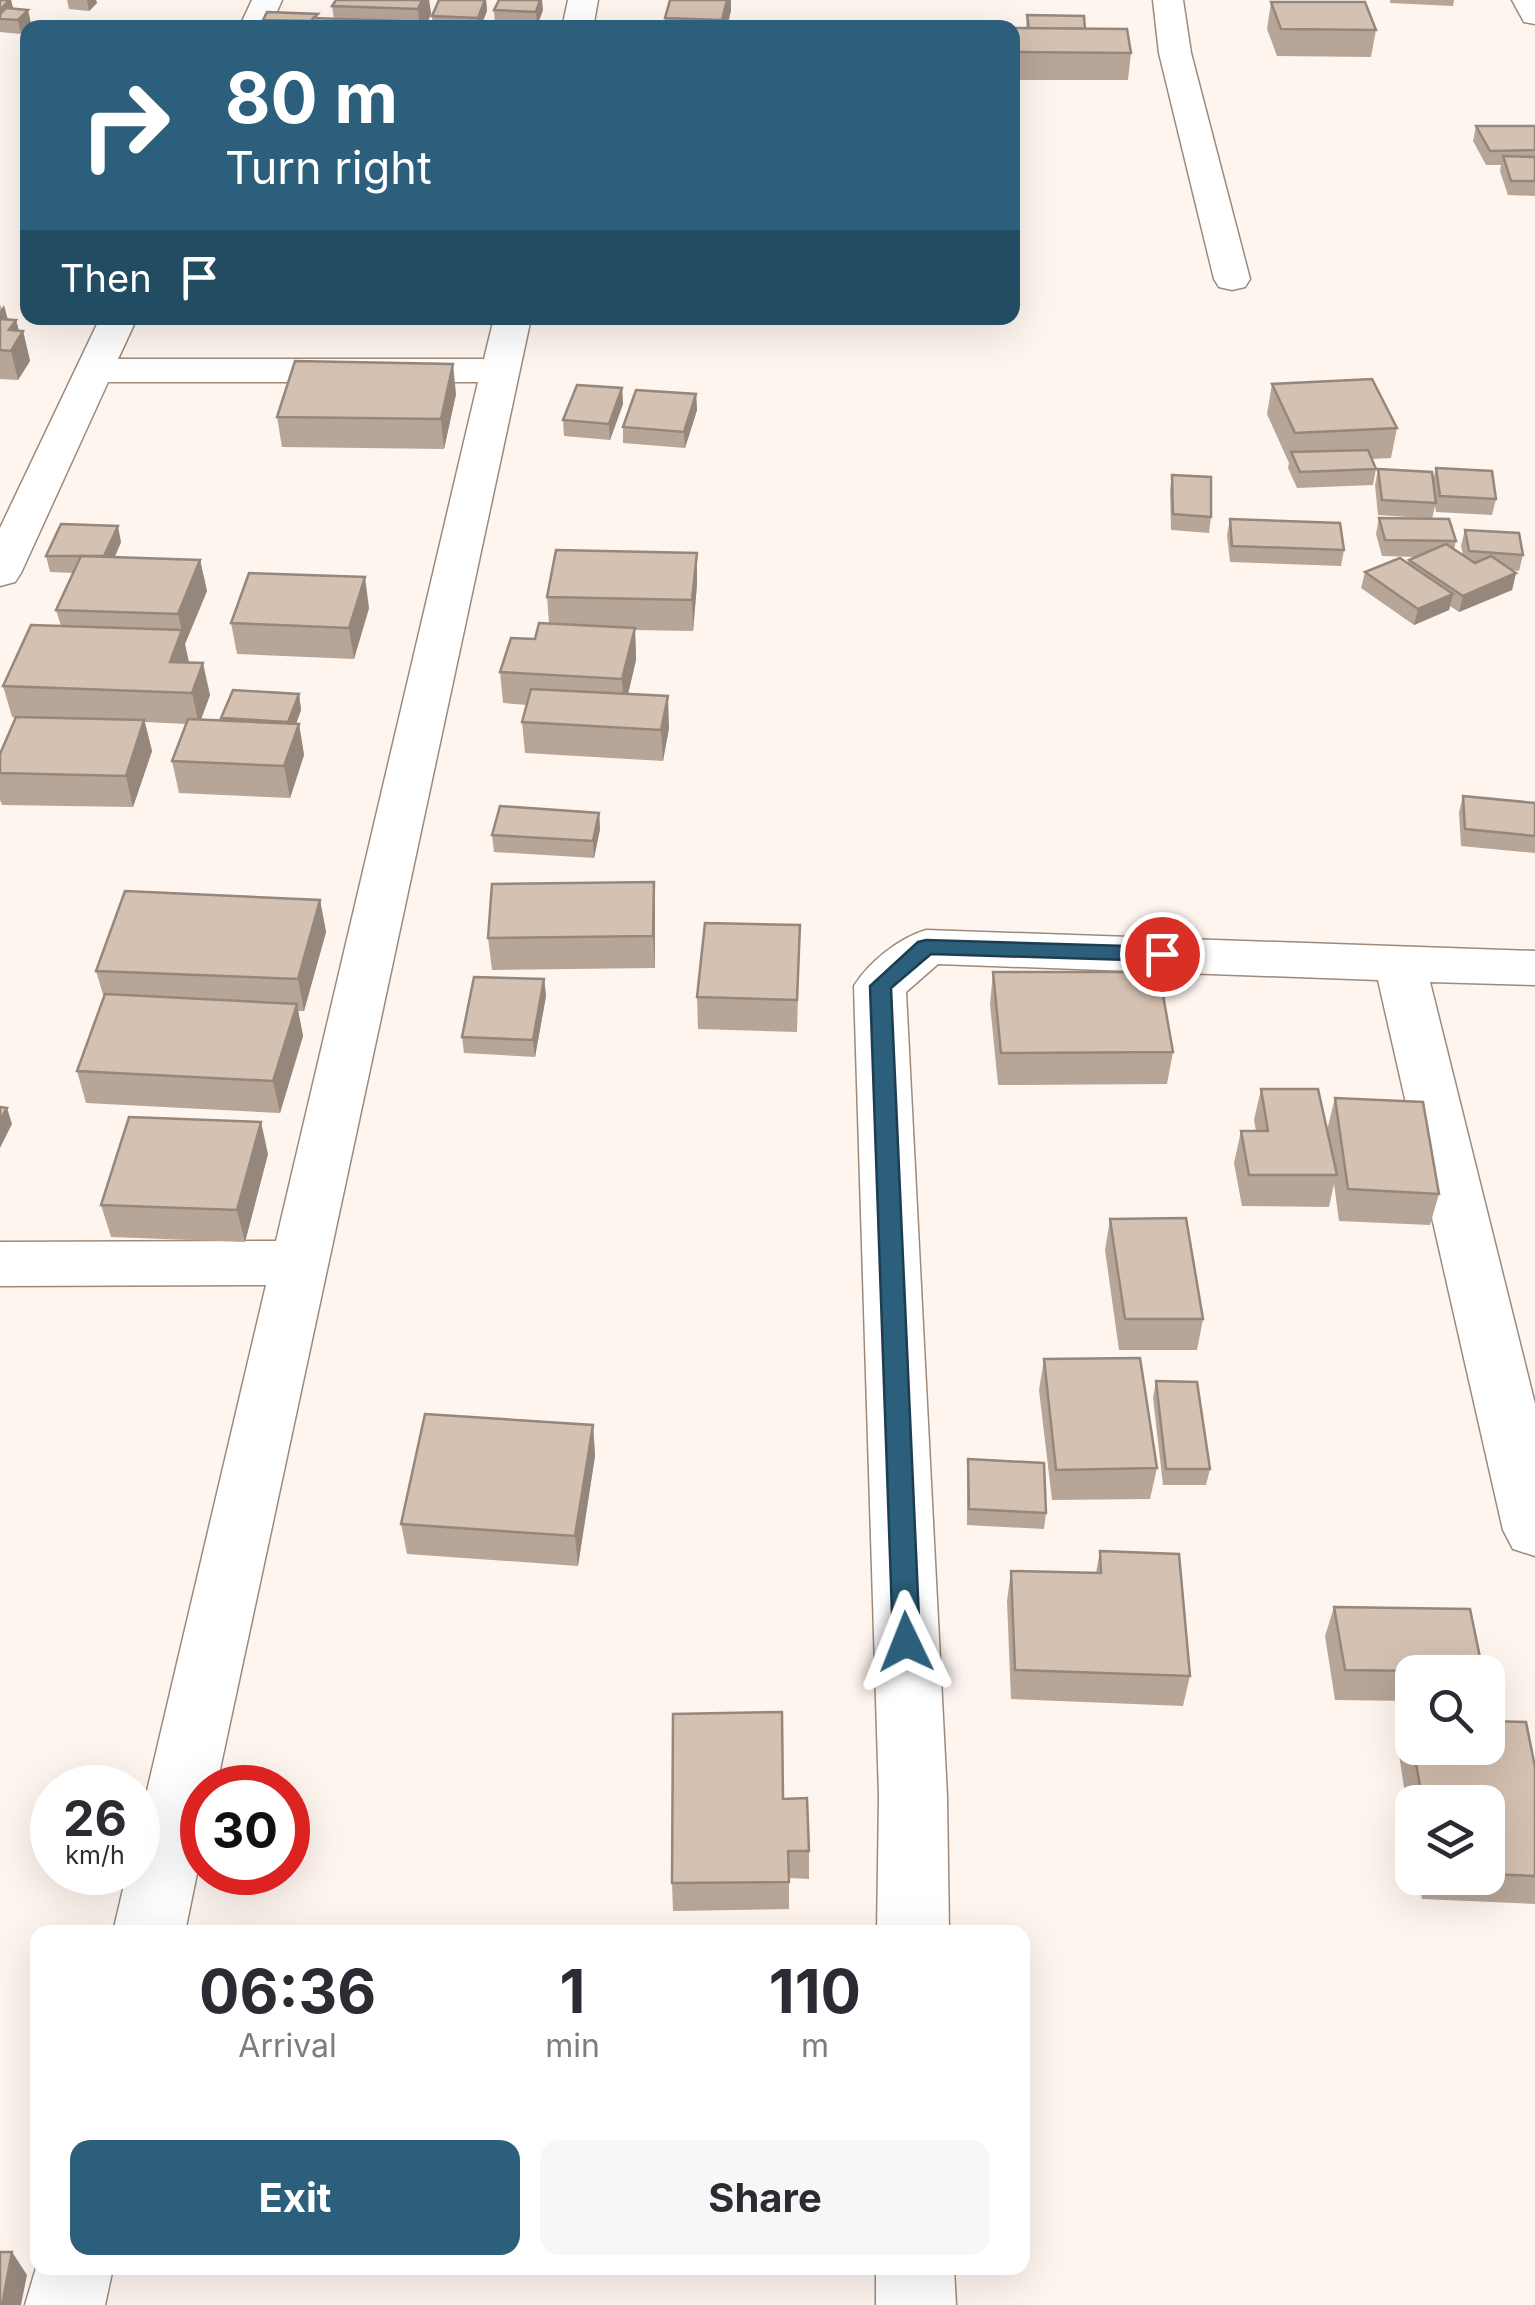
<!DOCTYPE html>
<html lang="en">
<head>
<meta charset="utf-8">
<style>
	:root { --surface:#fff; --page:#f7f7f7; --text:#2b2b33; --muted:#7c7c81; --accent:#2b5f7b }
	body { margin:0; font-family:Inter,sans-serif; background:var(--page); color:var(--text); height:100vh; display:flex; flex-direction:column; font-size:38px; white-space:nowrap }
	* { box-sizing:border-box; margin:0 }
	p { font-size:32px; color:var(--muted) }
	.icon { flex:none; width:55px; height:55px; fill:none; stroke:currentColor; stroke-width:2; stroke-linecap:round; stroke-linejoin:round }
	.map { position:relative; flex:1; overflow:hidden }
	.details { position:absolute; left:30px; top:1925px; width:1000px; height:350px; display:flex; flex-direction:column; background:var(--surface); border-radius:20px; box-shadow:0 10px 40px #0002 }
	.details>* { flex:none }
	.hud { position:absolute; left:20px; top:20px; width:1000px; height:305px; border-radius:20px; box-shadow:0 10px 40px #0002; background:#2b5f7b; color:#fff; overflow:hidden }
	.fabs { position:absolute; left:1395px; top:1655px; display:grid; gap:20px }
	.fabs a { display:grid; place-items:center; width:110px; height:110px; border-radius:20px; background:var(--surface); box-shadow:0 10px 40px #0002; font-size:50px }
	.speed { position:absolute; left:30px; top:1765px; display:flex; gap:20px; font-size:50px; font-weight:700; text-align:center }
	.speed>* { display:grid; place-content:center; width:130px; height:130px; border-radius:50%; background:var(--surface); box-shadow:0 10px 40px #0002; line-height:1 }
	.speed small { font-size:25px; font-weight:400 }
	.speed .limit { border:15px solid #d22; background:#fff; color:#111 }
	.pin { position:absolute; display:grid; place-items:center; width:85px; height:85px; color:#fff; margin:-42px; border:5px solid #fff; border-radius:50%; box-shadow:0 2px 10px #0007 }
	.me { position:absolute; width:110px; margin:-55px; rotate:358deg; stroke-linejoin:round; filter:drop-shadow(0 0 8px #0008) }
	.turn { display:flex; align-items:center; gap:35px; height:210px; padding:0 40px; font-size:45px }
	.turn .icon { width:130px; height:130px; stroke-width:2.5 }
	.turn b { display:block; font-size:70px; line-height:85px }
	.then { display:flex; align-items:center; height:95px; padding:0 40px; background:#0003; gap:20px; font-size:38px }
	.eta { display:flex; justify-content:space-evenly; align-items:center; height:170px; text-align:center }
	.eta b { font-size:60px; font-weight:700; line-height:70px }
	.cta { display:flex; gap:20px; margin-top:auto; padding:20px 40px }
	.cta a { flex:1; height:115px; border-radius:20px; background:var(--accent); color:#fff; font-size:40px; font-weight:700; line-height:115px; text-align:center }
	.cta a+a { background:var(--page); color:var(--text) }
	.map>svg:first-child { display:block }
	.lines { fill:none; stroke-linecap:round; stroke-linejoin:round }
	.street-casing { stroke:#9d8a7b; stroke-width:3 }
	.street { fill:#fff; fill-rule:evenodd }
	.wall { fill:#b7a698 }
	.shaded-wall { fill:#95877c }
	.building { fill:#d5c1b1; stroke:#95877c; stroke-width:2.5 }
	.route { fill:#2b5f7b; stroke:#1c3e50; stroke-width:2.5 }
</style>
</head>
<body>
<div class="map">
<svg width="1535" height="2305" viewBox="0 0 1535 2305">
	<rect width="100%" height="100%" fill="#fef5ef"/>
	<g class="lines">
		<g class="street-casing">
			<g id="street">
				<path d="M252,0H282L270,28H239Z"/>
				<path d="M568,0H598L593,28H562Z"/>
				<path d="M1153,0H1183L1191,53L1250,279L1245,287L1232,290L1219,287L1214,279L1159,53Z"/>
				<path d="M1512,0H1535V24L1524,22Z"/>
				<path d="M100,318H137L118,359H484L494,318H531L216,1788H202V1849L185,1932H113L127,1872H138V1829L266,1285L0,1286V1242L276,1241L478,382H108L21,573L15,582L0,586V528Z"/>
				<path d="M926,930L1535,951V985L1430,982L1535,1404V1556L1513,1549L1503,1530L1378,980L938,964L906,992L947,1796L949,1932H877L879,1796L854,986C869,962 899,938 926,930Z"/>
				<path d="M38,2261V2268H113L105,2305H25Z"/>
				<path d="M876,2268H954L956,2305H876Z"/>
			</g>
		</g>
		<use href="#street" class="street"/>
	</g>
	<g class="wall">
		<path d="M0,0H11L13,8L28,10L31,24L21,34L0,32Z"/>
		<path d="M67,0H96L97,3L89,11L69,9Z"/>
		<path d="M429,0L431,14L425,28H264L263,20L334,19L332,6Z"/>
		<path d="M439,0H486L487,11L480,28H433L432,16Z"/>
		<path d="M670,0H731V10L727,28H665V18Z"/>
		<path d="M1390,0H1454L1453,6L1390,3Z"/>
		<path d="M1271,2L1376,30L1371,57L1277,56L1267,29Z"/>
		<path d="M494,10H543L537,26L495,24Z"/>
		<path d="M1027,15L1085,29L1131,53L1128,80H1012V28L1026,29Z"/>
		<path d="M1476,126H1535V196L1508,195L1500,171L1501,165H1486L1473,141Z"/>
		<path d="M0,305L8,319L16,320L19,331H23L30,361L18,380L0,379Z"/>
		<path d="M1272,384L1397,428L1391,458L1372,459L1376,469L1373,485L1297,488L1288,468L1289,463L1267,414Z"/>
		<path d="M622,388L623,404L610,440L564,436L563,420Z"/>
		<path d="M456,394L444,449L282,447L277,417Z"/>
		<path d="M696,394L697,410L685,448L623,443V427Z"/>
		<path d="M1436,468L1496,499L1492,515L1436,512L1435,506L1432,519L1456,541L1454,550L1463,555L1461,546L1465,530L1523,555L1519,571L1512,570L1516,573L1512,590L1459,612L1450,606L1449,610L1414,625L1361,588L1365,572L1408,563L1409,560L1416,557L1382,556L1376,534L1379,518H1422L1378,515L1375,485L1378,469L1433,480Z"/>
		<path d="M1172,475L1211,517L1209,533L1171,530L1170,490Z"/>
		<path d="M1230,519L1344,550L1341,566L1230,562L1227,535Z"/>
		<path d="M121,542L115,557L200,560L207,591L185,644L188,662L210,695L201,719L222,720L221,718L299,694L301,710L296,724H299L304,755L290,798L179,793L172,761L186,724L145,722L152,751L133,807L2,805L0,800V754L15,718L12,717L3,686L61,626L56,610L74,573L50,572L46,556Z"/>
		<path d="M697,584L693,631L635,630L636,660L628,694L669,728L663,761L525,753L522,722L527,705L503,703L500,672L535,639L549,623L547,597Z"/>
		<path d="M369,608L354,659L237,654L231,623Z"/>
		<path d="M1463,796L1535,803V853L1461,846L1459,812Z"/>
		<path d="M599,813L600,829L594,858L494,852L492,835Z"/>
		<path d="M320,900L326,932L304,1011H298L303,1036L280,1113L86,1103L77,1071L104,998L96,971Z"/>
		<path d="M655,914V968L492,970L488,938Z"/>
		<path d="M800,925L797,1032L698,1029L697,997Z"/>
		<path d="M993,972L1173,1052L1167,1084L998,1085L990,1004Z"/>
		<path d="M544,979L546,996L535,1057L464,1053L462,1037Z"/>
		<path d="M1261,1089L1327,1130L1335,1098L1439,1194L1430,1225L1339,1221L1334,1184L1329,1207L1242,1206L1234,1163L1241,1131H1256L1254,1120Z"/>
		<path d="M268,1154L245,1242L111,1237L101,1205Z"/>
		<path d="M1110,1219L1203,1319L1197,1350H1119L1105,1250Z"/>
		<path d="M1044,1359L1157,1468L1150,1499L1052,1500L1039,1390Z"/>
		<path d="M1156,1381L1210,1469L1206,1485H1163L1153,1398Z"/>
		<path d="M593,1425L595,1456L578,1566L407,1554L401,1524Z"/>
		<path d="M968,1459L1046,1513L1044,1529L967,1525V1475Z"/>
		<path d="M1100,1551L1190,1676L1183,1706L1011,1699L1007,1601L1011,1571L1096,1573Z"/>
		<path d="M1334,1607L1412,1672V1701L1335,1700L1325,1636Z"/>
		<path d="M1409,1719H1412V1748H1488L1535,1767V1904L1422,1899L1418,1878H1488V1802H1412V1840L1398,1748Z"/>
		<path d="M783,1799L809,1851V1879L789,1878V1909L673,1911L672,1883Z"/>
	</g>
	<g class="shaded-wall">
		<path d="M9,0H11L14,12L0,19V10Z"/>
		<path d="M87,0H96L97,3L89,11Z"/>
		<path d="M422,0H429L431,14L425,28H420L418,9Z"/>
		<path d="M485,0H486L487,11L480,28H478V18Z"/>
		<path d="M540,0H542L543,10L537,26L536,12Z"/>
		<path d="M727,0H731V10L727,28H722V20Z"/>
		<path d="M28,10L31,24L21,34L18,20Z"/>
		<path d="M4,305L10,328L16,320L20,336L23,331L30,361L18,380L11,351L0,335V312Z"/>
		<path d="M453,364L456,394L444,449L441,419Z"/>
		<path d="M622,388L623,404L610,440L609,424Z"/>
		<path d="M696,394L697,410L685,448L684,432Z"/>
		<path d="M118,526L121,542L107,574L104,558Z"/>
		<path d="M697,553V584L693,631L692,600Z"/>
		<path d="M200,560L207,591L185,644L189,662H170L182,632L178,614Z"/>
		<path d="M1516,573L1512,590L1459,612L1463,596Z"/>
		<path d="M365,577L369,608L354,659L349,628Z"/>
		<path d="M1453,594L1449,610L1414,625L1418,609Z"/>
		<path d="M635,628L636,660L624,711L622,679Z"/>
		<path d="M203,663L210,695L199,725L192,693Z"/>
		<path d="M299,694L301,710L291,738L288,722Z"/>
		<path d="M668,696L669,728L663,761L661,730Z"/>
		<path d="M144,720L152,751L133,807L126,776Z"/>
		<path d="M299,724L304,755L290,798L284,766Z"/>
		<path d="M599,813L600,829L594,858L593,841Z"/>
		<path d="M654,882L655,914V968L653,936Z"/>
		<path d="M320,900L326,932L304,1011L298,979Z"/>
		<path d="M544,979L546,996L535,1057L533,1040Z"/>
		<path d="M297,1004L303,1036L280,1113L273,1081Z"/>
		<path d="M7,1108L12,1124L0,1148V1120Z"/>
		<path d="M261,1122L268,1154L245,1242L237,1210Z"/>
		<path d="M593,1425L595,1456L578,1566L575,1536Z"/>
		<path d="M12,2252L27,2275L21,2305H2Z"/>
	</g>
	<g class="building">
		<path d="M0,0H9L0,10Z"/>
		<path d="M336,0H422L418,9L332,6Z"/>
		<path d="M439,0H485L478,18L432,16Z"/>
		<path d="M499,0H540L536,12L494,10Z"/>
		<path d="M670,0H727L722,20L665,18Z"/>
		<path d="M1271,2H1365L1376,30L1281,29Z"/>
		<path d="M6,8L28,10L18,20L0,19V14Z"/>
		<path d="M267,12L318,14L311,21L263,20Z"/>
		<path d="M1027,15L1084,16L1085,29H1029Z"/>
		<path d="M313,18L398,21L395,28H309Z"/>
		<path d="M1012,28L1127,29L1131,53L1012,52Z"/>
		<path d="M1476,126H1535V150L1490,151Z"/>
		<path d="M1503,156L1535,157V181H1511Z"/>
		<path d="M0,319L16,320L9,330L23,331L11,351L0,350Z"/>
		<path d="M295,361L453,364L441,419L277,417Z"/>
		<path d="M1372,379L1397,428L1295,433L1272,384Z"/>
		<path d="M577,385L622,388L609,424L563,420Z"/>
		<path d="M636,390L696,394L684,432L623,427Z"/>
		<path d="M1368,450L1376,469L1300,472L1291,452Z"/>
		<path d="M1436,468L1492,471L1496,499L1440,496Z"/>
		<path d="M1378,469L1432,472L1436,503L1382,500Z"/>
		<path d="M1172,475L1211,477V517L1173,514Z"/>
		<path d="M1379,518L1449,519L1456,541L1385,540Z"/>
		<path d="M1230,519L1340,523L1344,550L1232,546Z"/>
		<path d="M61,524L118,526L104,556H46Z"/>
		<path d="M1465,530L1519,533L1523,555L1469,551Z"/>
		<path d="M1446,544L1475,563L1491,556L1516,573L1463,596L1409,560Z"/>
		<path d="M556,550L697,553L692,600L547,597Z"/>
		<path d="M81,556L200,560L178,614L56,610Z"/>
		<path d="M1400,558L1453,594L1418,609L1365,572Z"/>
		<path d="M249,573L365,577L349,628L231,623Z"/>
		<path d="M539,623L635,628L622,679L500,672L511,638L535,639Z"/>
		<path d="M31,625L182,630L170,662L203,663L192,693L3,686Z"/>
		<path d="M531,689L668,696L661,730L522,722Z"/>
		<path d="M233,690L299,694L288,722L221,718Z"/>
		<path d="M16,717L144,720L126,776L0,773V754Z"/>
		<path d="M188,719L299,724L284,766L172,761Z"/>
		<path d="M1463,796L1535,803V836L1465,829Z"/>
		<path d="M500,806L599,813L593,841L492,835Z"/>
		<path d="M654,882L653,936L488,938L492,884Z"/>
		<path d="M125,891L320,900L298,979L96,971Z"/>
		<path d="M705,923L800,925L797,1000L697,997Z"/>
		<path d="M993,972H1159L1173,1052L1001,1053Z"/>
		<path d="M474,977L544,979L533,1040L462,1037Z"/>
		<path d="M105,994L297,1004L273,1081L77,1071Z"/>
		<path d="M1261,1089H1318L1337,1175H1249L1241,1131H1268Z"/>
		<path d="M1335,1098L1423,1102L1439,1194L1348,1189Z"/>
		<path d="M0,1107L7,1108L0,1120Z"/>
		<path d="M129,1117L261,1122L237,1210L101,1205Z"/>
		<path d="M1186,1218L1203,1319H1125L1110,1219Z"/>
		<path d="M1140,1358L1157,1468L1056,1470L1044,1359Z"/>
		<path d="M1156,1381L1197,1382L1210,1469H1166Z"/>
		<path d="M425,1414L593,1425L575,1536L401,1524Z"/>
		<path d="M968,1459L1044,1463L1046,1513L969,1509Z"/>
		<path d="M1100,1551L1179,1554L1190,1676L1015,1670L1011,1571L1101,1573Z"/>
		<path d="M1334,1607L1470,1609L1483,1672L1345,1670Z"/>
		<path d="M782,1712L783,1799L807,1798L809,1851H788L789,1882L672,1883L673,1714Z"/>
		<path d="M1409,1719H1412V1742Z"/>
		<path d="M1488,1721L1526,1722L1535,1767V1876L1488,1874V1802H1423L1413,1748H1488Z"/>
		<path d="M0,2252H12L2,2305H0Z"/>
	</g>
	<path class="route" d="M926,940L1162,947L1173,954L1162,961L931,954L891,988L920,1642L916,1650L906,1654L897,1650L893,1642L870,986L918,942Z"/>
</svg>
<div class="fabs">
<a><svg class="icon" aria-label="search" viewBox="0 0 24 24"><circle cx="10" cy="10" r="6"/><path d="M15 15l6 6"/></svg></a>
<a><svg class="icon" aria-label="layers" viewBox="0 0 24 24"><path d="M12 4l9 5-9 5-9-5zM3 14l9 5 9-5"/></svg></a>
</div>
<div class="speed"><div>26<small>km/h</small></div><div class="limit">30</div></div>
<div class="pin" style="left:1162px;top:954px;background:#d93025"><svg class="icon" aria-label="arrive" viewBox="0 0 24 24"><path d="M6 21V4h12l-3 4 3 4H6"/></svg></div>
<svg class="me" style="left:906px;top:1642px" viewBox="-20 -20 40 40"><path d="M0-17L14 15 0 8-14 15z" fill="#2b5f7b" stroke="#fff" stroke-width="4"/></svg>
<div class="hud">
<div class="turn"><svg class="icon" aria-label="right" viewBox="0 0 24 24"><path d="M7 20v-9h11M14 6l5 5-5 5"/></svg><div><b>80 m</b>Turn right</div></div>
<div class="then">Then<svg class="icon" aria-label="arrive" viewBox="0 0 24 24"><path d="M6 21V4h12l-3 4 3 4H6"/></svg></div>
</div>
<section class="details">
<div class="eta">
<div><b>06:36</b><p>Arrival</p></div>
<div><b>1</b><p>min</p></div>
<div><b>110</b><p>m</p></div>
</div>
<div class="cta"><a>Exit</a><a>Share</a></div>
</section>
</div>
</body>
</html>
